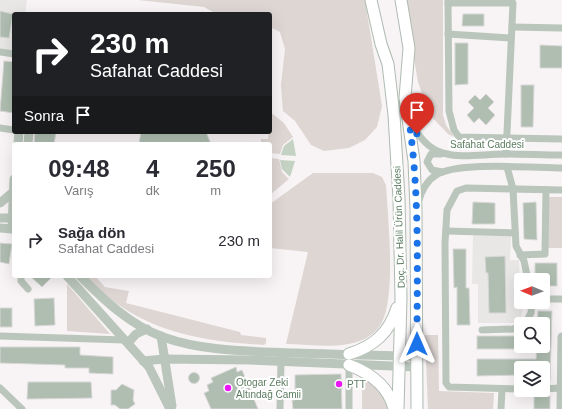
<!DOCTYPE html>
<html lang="tr">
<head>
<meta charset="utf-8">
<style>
	:root { --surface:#fff; --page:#f7f7f7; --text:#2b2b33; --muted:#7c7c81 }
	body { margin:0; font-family:Arial,sans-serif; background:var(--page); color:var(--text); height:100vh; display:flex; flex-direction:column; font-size:15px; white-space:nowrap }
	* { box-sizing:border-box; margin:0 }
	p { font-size:13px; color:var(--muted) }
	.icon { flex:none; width:22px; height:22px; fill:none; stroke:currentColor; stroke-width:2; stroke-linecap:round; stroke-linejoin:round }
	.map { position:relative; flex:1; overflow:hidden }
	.sheet { position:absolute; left:12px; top:142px; width:260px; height:136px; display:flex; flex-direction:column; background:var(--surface); border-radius:4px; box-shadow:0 4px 16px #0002 }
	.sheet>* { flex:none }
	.hud { position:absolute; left:12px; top:12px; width:260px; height:122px; border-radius:4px; box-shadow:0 4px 16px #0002; background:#202124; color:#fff; overflow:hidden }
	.needle { width:26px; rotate:271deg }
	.tools { position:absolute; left:514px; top:273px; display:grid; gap:8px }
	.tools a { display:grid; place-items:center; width:36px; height:36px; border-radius:4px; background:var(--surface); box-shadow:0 4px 16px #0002; font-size:20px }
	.pin { position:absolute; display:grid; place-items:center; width:34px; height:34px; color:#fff; margin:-41px -17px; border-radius:50% 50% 50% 0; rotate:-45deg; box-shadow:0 0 4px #0007 }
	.pin .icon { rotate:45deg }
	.me { position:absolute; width:44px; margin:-22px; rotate:0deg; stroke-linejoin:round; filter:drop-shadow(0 0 3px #0008) }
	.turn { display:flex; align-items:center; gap:14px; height:84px; padding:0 12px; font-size:18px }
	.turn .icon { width:52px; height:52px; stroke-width:2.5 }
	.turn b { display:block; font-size:28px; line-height:34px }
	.then { display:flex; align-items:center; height:38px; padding:0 12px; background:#0003; gap:8px; font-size:15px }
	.eta { display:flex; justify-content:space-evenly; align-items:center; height:68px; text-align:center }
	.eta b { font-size:24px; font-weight:700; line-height:28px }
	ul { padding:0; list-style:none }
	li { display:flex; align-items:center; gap:12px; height:60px; padding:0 12px }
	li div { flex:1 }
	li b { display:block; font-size:15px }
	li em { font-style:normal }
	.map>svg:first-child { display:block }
	.built { fill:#e8e7e6 }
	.green { fill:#ded6d3 }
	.water { fill:#c3d2c3 }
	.building { fill:#afbeb1; stroke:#d9d7d7 }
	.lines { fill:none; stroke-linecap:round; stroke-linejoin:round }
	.primary-casing { stroke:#aebab0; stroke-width:13 }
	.minor { stroke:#bac6bc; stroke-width:7 }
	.tertiary { stroke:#bac6bc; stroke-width:9 }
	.primary { stroke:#fff; stroke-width:11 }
	.route { stroke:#1a73e8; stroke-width:7; stroke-dasharray:0 12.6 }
	.poi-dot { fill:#eb16f5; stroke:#fff; stroke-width:1.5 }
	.labels { text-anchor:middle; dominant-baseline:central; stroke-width:4; stroke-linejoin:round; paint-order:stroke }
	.street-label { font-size:10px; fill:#5b7c60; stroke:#fff }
	.poi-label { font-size:10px; fill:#5b7c60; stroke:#fff; text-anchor:start }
</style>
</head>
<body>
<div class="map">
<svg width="562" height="409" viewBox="0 0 562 409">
	<rect width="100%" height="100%" fill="#f8f4f5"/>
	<g class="built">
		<path d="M0,0H27L25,14H14V51L0,49Z"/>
		<path d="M473,235L511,236L510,260H519L521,302H524L521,317L518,323H478V284H472Z"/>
	</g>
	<g class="green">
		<path d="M138,0H365L382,106L377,127L365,140L349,148L324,151L311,145L295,121L283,111L281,85L285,49L280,32L270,27V14H217L204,7Z"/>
		<path d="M404,0H443V115L446,125L454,137L448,134L429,114L418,82Z"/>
		<path d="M270,112L284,123L293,137L283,145L280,154L270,153V144H261V139H268Z"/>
		<path d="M270,158L279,159L282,172L289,179L270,195Z"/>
		<path d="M313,173H373L382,177L386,185C388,218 396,294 382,322C378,330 370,337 362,340C339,350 310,344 286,344L308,252L270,248V204Z"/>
		<path d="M549,197H562V248H548Z"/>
		<path d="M86,276H95L105,287L129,291L126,303L240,332L241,335L266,338V343L264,345C195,341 135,330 86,276Z"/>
		<path d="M67,284L110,334L67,331Z"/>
		<path d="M425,335H438L439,391L494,393L493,409H428Z"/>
		<path d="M362,374L378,385L389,409H362Z"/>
	</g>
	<g class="water">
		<path d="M293,139L296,156L281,155L284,146Z"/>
		<path d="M280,160L295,161L290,177L282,169Z"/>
	</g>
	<g class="building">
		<path d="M0,11L13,14L9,38L0,37Z"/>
		<path d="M463,14H484V26H462Z"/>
		<path d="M455,43H468V84L455,85Z"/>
		<path d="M540,45L562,46V68H540Z"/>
		<path d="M4,61L14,62V113L0,111Z"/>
		<path d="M521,85H534L533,127H521Z"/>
		<path d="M486,94L494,102L488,108L495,115L486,125L479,118L474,123L467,115L474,108L468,102L475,95L480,100Z"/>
		<path d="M35,132H56L54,144H34Z"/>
		<path d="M141,132H206L211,144H139Z"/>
		<path d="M473,202L495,203V224H472Z"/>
		<path d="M536,202L537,240L524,239L523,203Z"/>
		<path d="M0,243L12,244L9,264L0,262Z"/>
		<path d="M453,249H466V288H469L470,325H457V287L454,288Z"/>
		<path d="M505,256L506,313H489L488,273H486L485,257Z"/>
		<path d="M535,263H557V286H543V280H535Z"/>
		<path d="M30,276H53L42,287Z"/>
		<path d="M54,298L55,325L35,326L34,299Z"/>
		<rect x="0" y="308" width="12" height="19"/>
		<path d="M538,311H552L550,381H543V368H521V375L477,376V359H536L537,346H543V324H537Z"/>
		<rect x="477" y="336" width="40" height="13"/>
		<path d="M0,347H80V355L113,357V374L89,373V368H65V365L0,363Z"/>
		<path d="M236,367L237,372L242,370L258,409H211L204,393L209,391L207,385L213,382L211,378Z"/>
		<circle cx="194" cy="378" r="5.5"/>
		<path d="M341,374L342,409H293L292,400H295V375Z"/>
		<path d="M28,382H91L92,398L27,399Z"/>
		<path d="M122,384L134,390L133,400L135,404L128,409H120L115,405H111V390H116Z"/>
		<rect x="534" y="396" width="16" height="13"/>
	</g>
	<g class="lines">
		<g class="primary-casing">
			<g id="primary">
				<path d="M371,0L381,44L388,64L394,115L399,199L401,298L398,409"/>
				<path d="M401,0L409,48L405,98L414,161L416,209L417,409"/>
				<path d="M349,354C374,346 389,333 397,308"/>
				<path d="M349,365C370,373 389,387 394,409"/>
			</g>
		</g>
		<g class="minor">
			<path d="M448,0L449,111L454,130L459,137L562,139"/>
			<path d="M448,3H513L506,154"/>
			<path d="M512,27L562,28"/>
			<path d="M448,34L511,38"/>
			<path d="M0,52L14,54"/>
			<path d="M412,122C431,167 467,154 507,154C525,154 544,155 562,155"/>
			<path d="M0,128L14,130"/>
			<path d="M441,154H431L427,162L432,170L442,172"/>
			<path d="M507,167L513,189L516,246L524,261L528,280"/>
			<path d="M418,203C421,192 426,181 436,175C458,161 534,168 562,168"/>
			<path d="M446,231L515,233"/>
			<path d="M520,255L545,254L546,190"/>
			<path d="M21,276V281L28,289"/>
			<path d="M543,299H562"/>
			<path d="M525,324L531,313L532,302"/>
			<path d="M482,330L513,329L521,327"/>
			<path d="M0,336L124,340"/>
			<path d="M0,388L22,409"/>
			<path d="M521,389L449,387L446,383L445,243L447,210L457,191L466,188L562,190"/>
			<path d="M543,389L561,388"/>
			<path d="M280,409L281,361"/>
			<path d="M349,409V365"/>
			<path d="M501,409L502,389"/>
		</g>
		<g class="tertiary">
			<path d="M18,144L19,132"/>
			<path d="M28,144L29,132"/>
			<path d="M14,179L12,229H14"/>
			<path d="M0,203L12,193"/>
			<path d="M0,218H14"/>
			<path d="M0,228L12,229"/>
			<path d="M67,276L149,367L170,409"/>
			<path d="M80,276C104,300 130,325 163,337C205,352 251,351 295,353C336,354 376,356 417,356"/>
			<path d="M161,336L172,406"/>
			<path d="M128,343L136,334L147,329"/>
			<path d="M143,361L164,359L249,360L417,367"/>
			<path d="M561,409L562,337"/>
		</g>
		<use href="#primary" class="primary"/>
	</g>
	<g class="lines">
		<path class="route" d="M417,344C417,267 420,190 408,114L417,134"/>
	</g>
	<g class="poi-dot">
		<circle cx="339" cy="384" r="4"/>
		<circle cx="228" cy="388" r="4"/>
	</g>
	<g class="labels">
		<g class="street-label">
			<text x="487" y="144">Safahat Caddesi</text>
			<text transform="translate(399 227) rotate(-92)">Doç. Dr. Halil Ürün Caddesi</text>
		</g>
		<g class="poi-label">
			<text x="236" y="382">Otogar Zeki<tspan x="236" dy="12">Altındağ Camii</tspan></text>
			<text x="347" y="384">PTT</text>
		</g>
	</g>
</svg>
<div class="tools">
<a><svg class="needle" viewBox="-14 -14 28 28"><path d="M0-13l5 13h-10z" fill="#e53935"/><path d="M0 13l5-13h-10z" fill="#7c7c81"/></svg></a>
<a><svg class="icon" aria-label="search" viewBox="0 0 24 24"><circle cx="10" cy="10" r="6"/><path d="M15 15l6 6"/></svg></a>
<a><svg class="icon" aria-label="layers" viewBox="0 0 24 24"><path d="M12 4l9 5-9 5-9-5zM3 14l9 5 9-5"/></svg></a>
</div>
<div class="pin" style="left:417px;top:134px;background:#d93025"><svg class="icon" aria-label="arrive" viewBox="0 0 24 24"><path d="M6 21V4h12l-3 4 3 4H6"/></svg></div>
<svg class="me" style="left:417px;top:344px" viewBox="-20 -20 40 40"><path d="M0-17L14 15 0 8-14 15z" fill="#1a73e8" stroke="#fff" stroke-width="4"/></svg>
<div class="hud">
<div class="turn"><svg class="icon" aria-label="right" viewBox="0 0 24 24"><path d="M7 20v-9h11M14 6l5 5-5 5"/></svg><div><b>230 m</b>Safahat Caddesi</div></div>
<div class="then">Sonra<svg class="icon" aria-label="arrive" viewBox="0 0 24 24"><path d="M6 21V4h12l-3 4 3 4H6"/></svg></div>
</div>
<section class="sheet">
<div class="eta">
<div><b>09:48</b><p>Varış</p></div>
<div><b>4</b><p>dk</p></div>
<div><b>250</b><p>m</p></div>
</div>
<ul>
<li><svg class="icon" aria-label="right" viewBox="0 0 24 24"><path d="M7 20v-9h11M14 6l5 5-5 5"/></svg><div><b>Sağa dön</b><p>Safahat Caddesi</p></div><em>230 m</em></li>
</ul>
</section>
</div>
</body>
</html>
